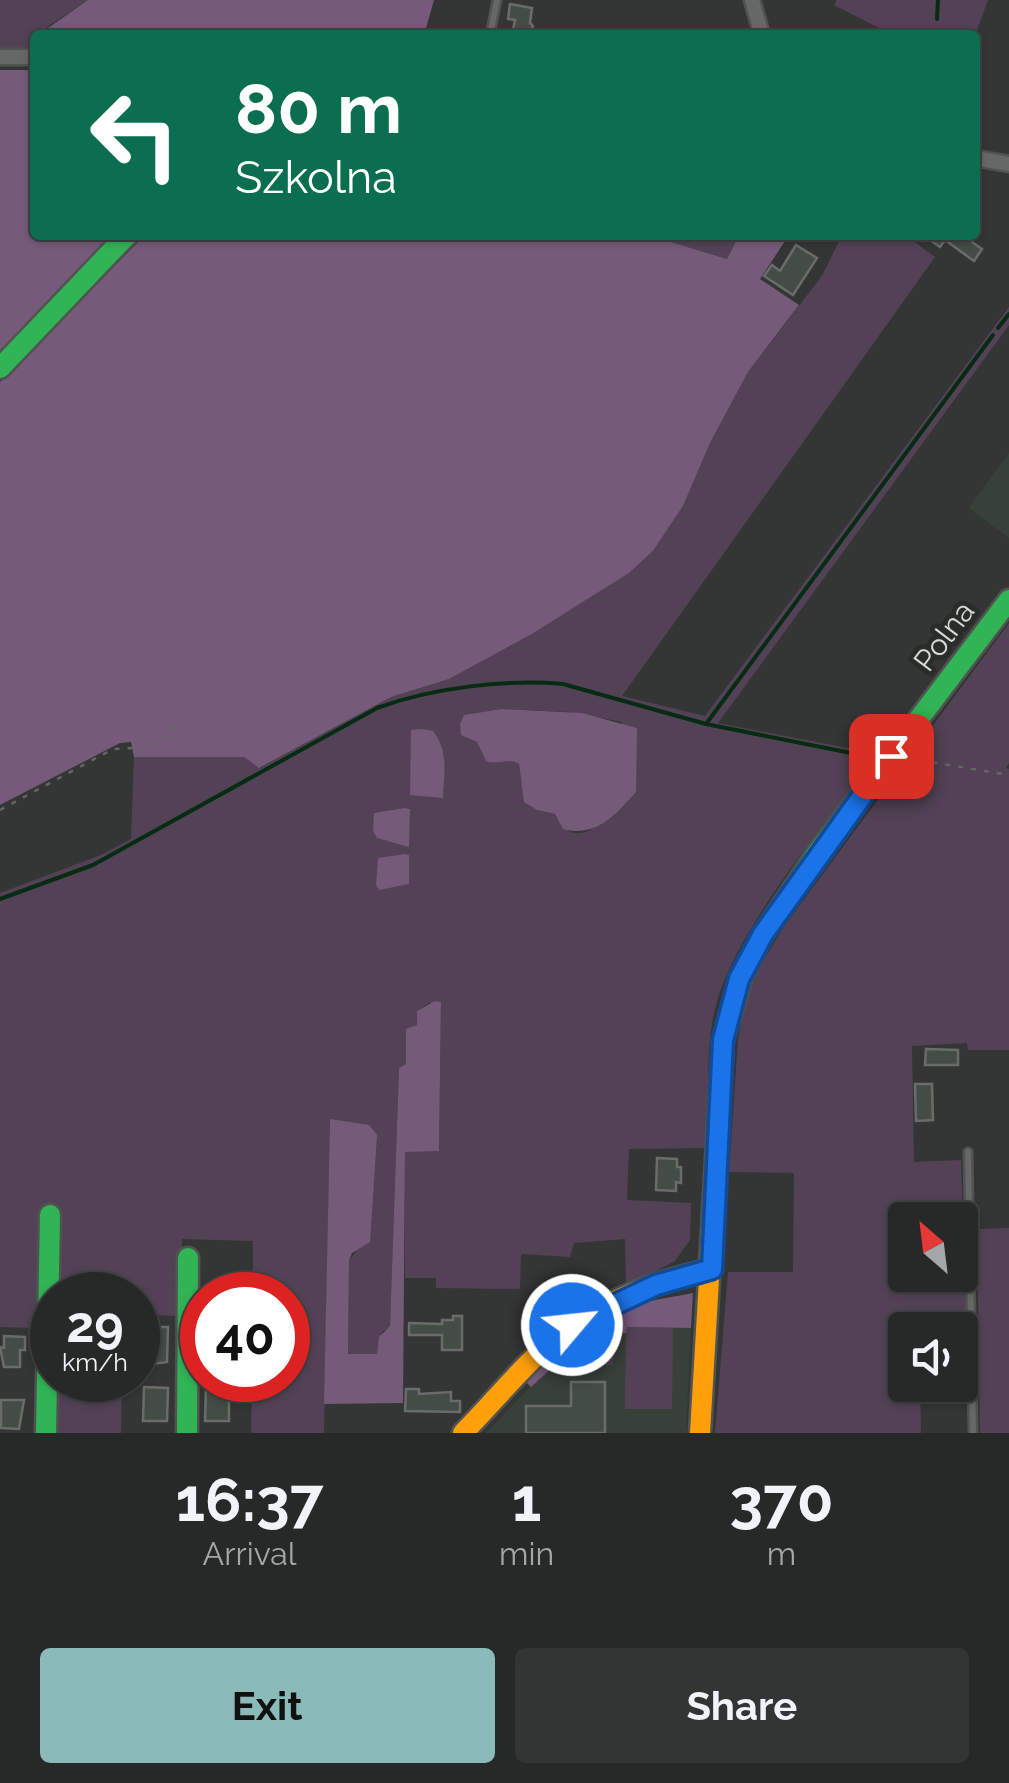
<!DOCTYPE html>
<html lang="en">
<head>
<meta charset="utf-8">
<style>
	:root { --surface:#272828; --page:#333434; --text:#f1f3f6; --muted:#a4a6a8; --line:#434445; --accent:#8bbbb9 }
	body { margin:0; font-family:Raleway,sans-serif; background:var(--page); color:var(--text); height:100vh; display:flex; flex-direction:column; font-size:38px; white-space:nowrap }
	* { box-sizing:border-box; margin:0 }
	p { font-size:32px; color:var(--muted) }
	.icon { flex:none; width:55px; height:55px; fill:none; stroke:currentColor; stroke-width:2; stroke-linecap:round; stroke-linejoin:round }
	.map { position:relative; height:1433px; overflow:hidden }
	.drawer { display:flex; flex-direction:column; background:var(--surface); flex:1 }
	.drawer>* { flex:none }
	.banner { position:absolute; left:30px; top:30px; width:950px; height:210px; border-radius:10px; box-shadow:0 2px 8px #0004,0 0 0 2px var(--line); background:#0b6e4f; color:#fff; overflow:hidden }
	.needle { width:65px; rotate:332deg }
	.tools { position:absolute; left:888px; top:1202px; display:grid; gap:20px }
	.tools a { display:grid; place-items:center; width:90px; height:90px; border-radius:10px; background:var(--surface); box-shadow:0 2px 8px #0004,0 0 0 2px var(--line); font-size:50px }
	.speed { position:absolute; left:30px; top:1272px; display:flex; gap:20px; font-size:50px; font-weight:700; text-align:center }
	.speed>* { display:grid; place-content:center; width:130px; height:130px; border-radius:50%; background:var(--surface); box-shadow:0 2px 8px #0004,0 0 0 2px var(--line); line-height:1 }
	.speed small { font-size:25px; font-weight:400 }
	.speed .limit { border:15px solid #d22; background:#fff; color:#111 }
	.pin { position:absolute; display:grid; place-items:center; width:85px; height:85px; color:#fff; margin:-42px; border-radius:20px; box-shadow:0 5px 15px #0006 }
	.me { position:absolute; width:110px; margin:-55px; rotate:62deg; stroke-linejoin:round; filter:drop-shadow(0 0 8px #0008) }
	.turn { display:flex; align-items:center; gap:35px; height:210px; padding:0 40px; font-size:45px }
	.turn .icon { width:130px; height:130px; stroke-width:2.5 }
	.turn b { display:block; font-size:70px; line-height:85px }
	.eta { display:flex; justify-content:space-evenly; align-items:center; height:170px; text-align:center }
	.eta b { font-size:60px; font-weight:700; line-height:70px }
	.action { display:flex; gap:20px; margin-top:auto; padding:20px 40px }
	.action a { flex:1; height:115px; border-radius:10px; background:var(--accent); color:#111; font-size:40px; font-weight:700; line-height:115px; text-align:center }
	.action a+a { background:var(--page); color:var(--text) }
	.map>svg:first-child { display:block }
	.built { fill:#38403a }
	.green { fill:#534256; fill-rule:evenodd }
	.forest { fill:#755a79 }
	.lines { fill:none; stroke-linecap:round; stroke-linejoin:round }
	.stream { stroke:#072c14; stroke-width:4 }
	.building { fill:#444c46; stroke:#6a6c6b; stroke-width:2.5 }
	.lane-casing { stroke:#515351; stroke-width:11 }
	.street-casing { stroke:#515351; stroke-width:19 }
	.fast-casing { stroke:#515351; stroke-width:25 }
	.slow-casing { stroke:#515351; stroke-width:25 }
	.path { stroke:#646665; stroke-width:2.5; stroke-dasharray:5 8; stroke-linecap:butt }
	.lane { stroke:#666867; stroke-width:6 }
	.street { stroke:#666867; stroke-width:14 }
	.fast { stroke:#30b455; stroke-width:20 }
	.slow { stroke:#ff9f0a; stroke-width:20 }
	.route-casing { stroke:#114b97; stroke-width:25 }
	.route { stroke:#1a73e8; stroke-width:18 }
	.labels { text-anchor:middle; dominant-baseline:central; stroke-width:10; stroke-linejoin:round; paint-order:stroke }
	.street-label { font-size:30px; fill:#d8dad8; stroke:#292d2a }
</style>
</head>
<body>
<div class="map">
<svg width="1009" height="1433" viewBox="0 0 1009 1433">
	<rect width="100%" height="100%" fill="#343635"/>
	<g class="built">
		<path d="M1009,453V538L969,508Z"/>
		<path d="M626,1327L691,1328L686,1433H486L538,1379L590,1333Z"/>
	</g>
	<g class="green">
		<path d="M0,0H88L35,35L33,50L0,51Z"/>
		<path d="M837,0H988L975,35H893L834,5Z"/>
		<path d="M648,235H739L727,259Z"/>
		<path d="M842,235H905L935,257L622,696L705,716L1009,307V325L718,723L863,751L877,745L882,748C831,817 741,921 717,1001C704,1047 709,1101 708,1148L629,1149L627,1200L691,1203L690,1240L675,1261L626,1287L625,1239L574,1243L570,1257L521,1254L520,1289L436,1288V1278H405V1151H439L441,1003H429L417,1011V1025L406,1064L399,1069L390,1327L382,1332L377,1354L348,1355L349,1261L359,1247L330,1120L324,1433H251L252,1380H288V1295H253V1241L182,1239V1316L138,1315V1295H52V1380H122L121,1433H39L38,1328L0,1327V893L101,855L131,839L134,757H244L260,768L391,697L449,679L532,634L629,573L653,551L683,506L710,443L748,372L822,276ZM501,709L569,712L622,722L623,806C600,822 576,854 555,814L537,810L521,782L519,764C508,757 498,766 486,761L477,742L470,738L464,715Z"/>
		<path d="M1009,623V763L1006,768L1009,769V1050H968L967,1043L912,1046L914,1162L961,1160L967,1340H960V1330H905V1385H920L921,1433H715L728,1272H793L794,1173L729,1172L738,1039L744,1009L757,971L785,925ZM905,1220H960V1275H905Z"/>
		<path d="M1009,1228V1433H980L977,1229Z"/>
		<path d="M626,1327L673,1328L672,1409H625Z"/>
		<path d="M590,1333L612,1334L613,1365L571,1368L572,1347Z"/>
	</g>
	<g class="forest">
		<path d="M88,0H434L424,35H38Z"/>
		<path d="M0,70H35V235H118L0,353Z"/>
		<path d="M145,235H648L727,259L739,235H789L760,279L799,305L748,372L710,443L683,506L653,551L629,573L532,634L449,679L391,697L259,768L244,757H134L131,742L120,743L0,805V382Z"/>
		<path d="M501,709L582,713L637,728L636,792C615,815 596,838 563,829L555,814L537,810L524,802L519,764C508,757 497,766 486,761L477,742L461,735L460,724L464,715Z"/>
		<path d="M422,729L433,731C449,751 444,774 443,798L410,795L411,730Z"/>
		<path d="M405,808L410,809L409,847L377,838L373,831L374,813Z"/>
		<path d="M405,854L409,855V884L379,890L376,885L378,858Z"/>
		<path d="M435,1001L441,1002L439,1151L405,1152L403,1403L324,1404L330,1119L369,1125L377,1135L370,1242L352,1253L349,1261L348,1354H377L379,1337L390,1326L399,1068L406,1064V1029L417,1025V1011Z"/>
		<path d="M693,1293L691,1328L627,1327L626,1333H590L531,1387L524,1380C547,1358 572,1330 602,1316C630,1303 662,1299 693,1293Z"/>
	</g>
	<g class="lines">
		<g class="stream">
			<path d="M937,19L938,0"/>
			<path d="M998,328L1009,314"/>
			<path d="M706,724L993,335"/>
			<path d="M0,899L93,865L377,708C431,688 505,679 563,684L706,724L861,755"/>
		</g>
	</g>
	<g class="building">
		<path d="M510,4L532,8L530,23L533,26L528,35H512L515,20L508,19Z"/>
		<path d="M923,235H962L982,249L974,261L945,240L940,247Z"/>
		<path d="M796,245L817,258L793,295L764,276L772,265L780,271Z"/>
		<path d="M926,1049L958,1050V1065H925Z"/>
		<path d="M915,1084H932L933,1120L916,1121Z"/>
		<path d="M657,1158L677,1159V1167H681V1183L676,1182V1191L656,1190Z"/>
		<path d="M453,1316H462V1350H442V1335H409V1323L442,1324V1320H453Z"/>
		<path d="M138,1323H157V1327H168L167,1362L138,1366Z"/>
		<path d="M4,1336L25,1337V1350H20V1367H4L0,1347L4,1348Z"/>
		<path d="M571,1382H605V1433H526V1406H571Z"/>
		<path d="M144,1387L168,1388L167,1421H143Z"/>
		<path d="M206,1388H229V1421H205Z"/>
		<path d="M406,1389H419V1394L451,1392V1401H460V1412L405,1411Z"/>
		<path d="M1,1400H24L19,1429L1,1428Z"/>
	</g>
	<g class="lines">
		<g class="lane-casing">
			<g id="lane">
				<path d="M490,35L497,0"/>
				<path d="M968,1152L973,1433"/>
			</g>
		</g>
		<g class="street-casing">
			<g id="street">
				<path d="M752,0L762,35"/>
				<path d="M0,57H35"/>
				<path d="M975,158L1009,164"/>
			</g>
		</g>
		<g class="fast-casing">
			<g id="fast">
				<path d="M0,368L127,235"/>
				<path d="M762,936L818,852L1009,600"/>
				<path d="M46,1433L50,1215"/>
				<path d="M187,1433L188,1258"/>
			</g>
		</g>
		<g class="slow-casing">
			<g id="slow">
				<path d="M463,1433C496,1400 525,1362 562,1333C605,1299 659,1281 712,1269"/>
				<path d="M700,1433L723,1040L743,973L762,936"/>
			</g>
		</g>
		<g class="path">
			<path d="M907,758L1009,775"/>
			<path d="M0,810L113,749L150,747L164,741L185,710"/>
		</g>
		<use href="#lane" class="lane"/>
		<use href="#street" class="street"/>
		<use href="#fast" class="fast"/>
		<use href="#slow" class="slow"/>
	</g>
	<g class="lines">
		<g class="route-casing">
			<path id="route" d="M572,1325L656,1285L712,1269L723,1040L739,979L763,934L891,756"/>
		</g>
		<use href="#route" class="route"/>
	</g>
	<g class="labels">
		<g class="street-label">
			<text transform="translate(944 636) rotate(-53)">Polna</text>
		</g>
	</g>
</svg>
<div class="tools">
<a><svg class="needle" viewBox="-14 -14 28 28"><path d="M0-13l5 13h-10z" fill="#e53935"/><path d="M0 13l5-13h-10z" fill="#a4a6a8"/></svg></a>
<a><svg class="icon" aria-label="sound" viewBox="0 0 24 24"><path d="M4 9h4l5-4v14l-5-4H4zM17 9q2 3 0 6"/></svg></a>
</div>
<div class="speed"><div>29<small>km/h</small></div><div class="limit">40</div></div>
<div class="pin" style="left:891px;top:756px;background:#d93025"><svg class="icon" aria-label="arrive" viewBox="0 0 24 24"><path d="M6 21V4h12l-3 4 3 4H6"/></svg></div>
<svg class="me" style="left:572px;top:1325px" viewBox="-20 -20 40 40"><circle r="17" fill="#1a73e8" stroke="#fff" stroke-width="3"/><path d="M0-11L8 9 0 5-8 9z" fill="#fff"/></svg>
<div class="banner">
<div class="turn"><svg class="icon" aria-label="left" viewBox="0 0 24 24"><path d="M17 20v-9H6M10 6l-5 5 5 5"/></svg><div><b>80 m</b>Szkolna</div></div>
</div>
</div>
<section class="drawer">
<div class="eta">
<div><b>16:37</b><p>Arrival</p></div>
<div><b>1</b><p>min</p></div>
<div><b>370</b><p>m</p></div>
</div>
<div class="action"><a>Exit</a><a>Share</a></div>
</section>
</body>
</html>
